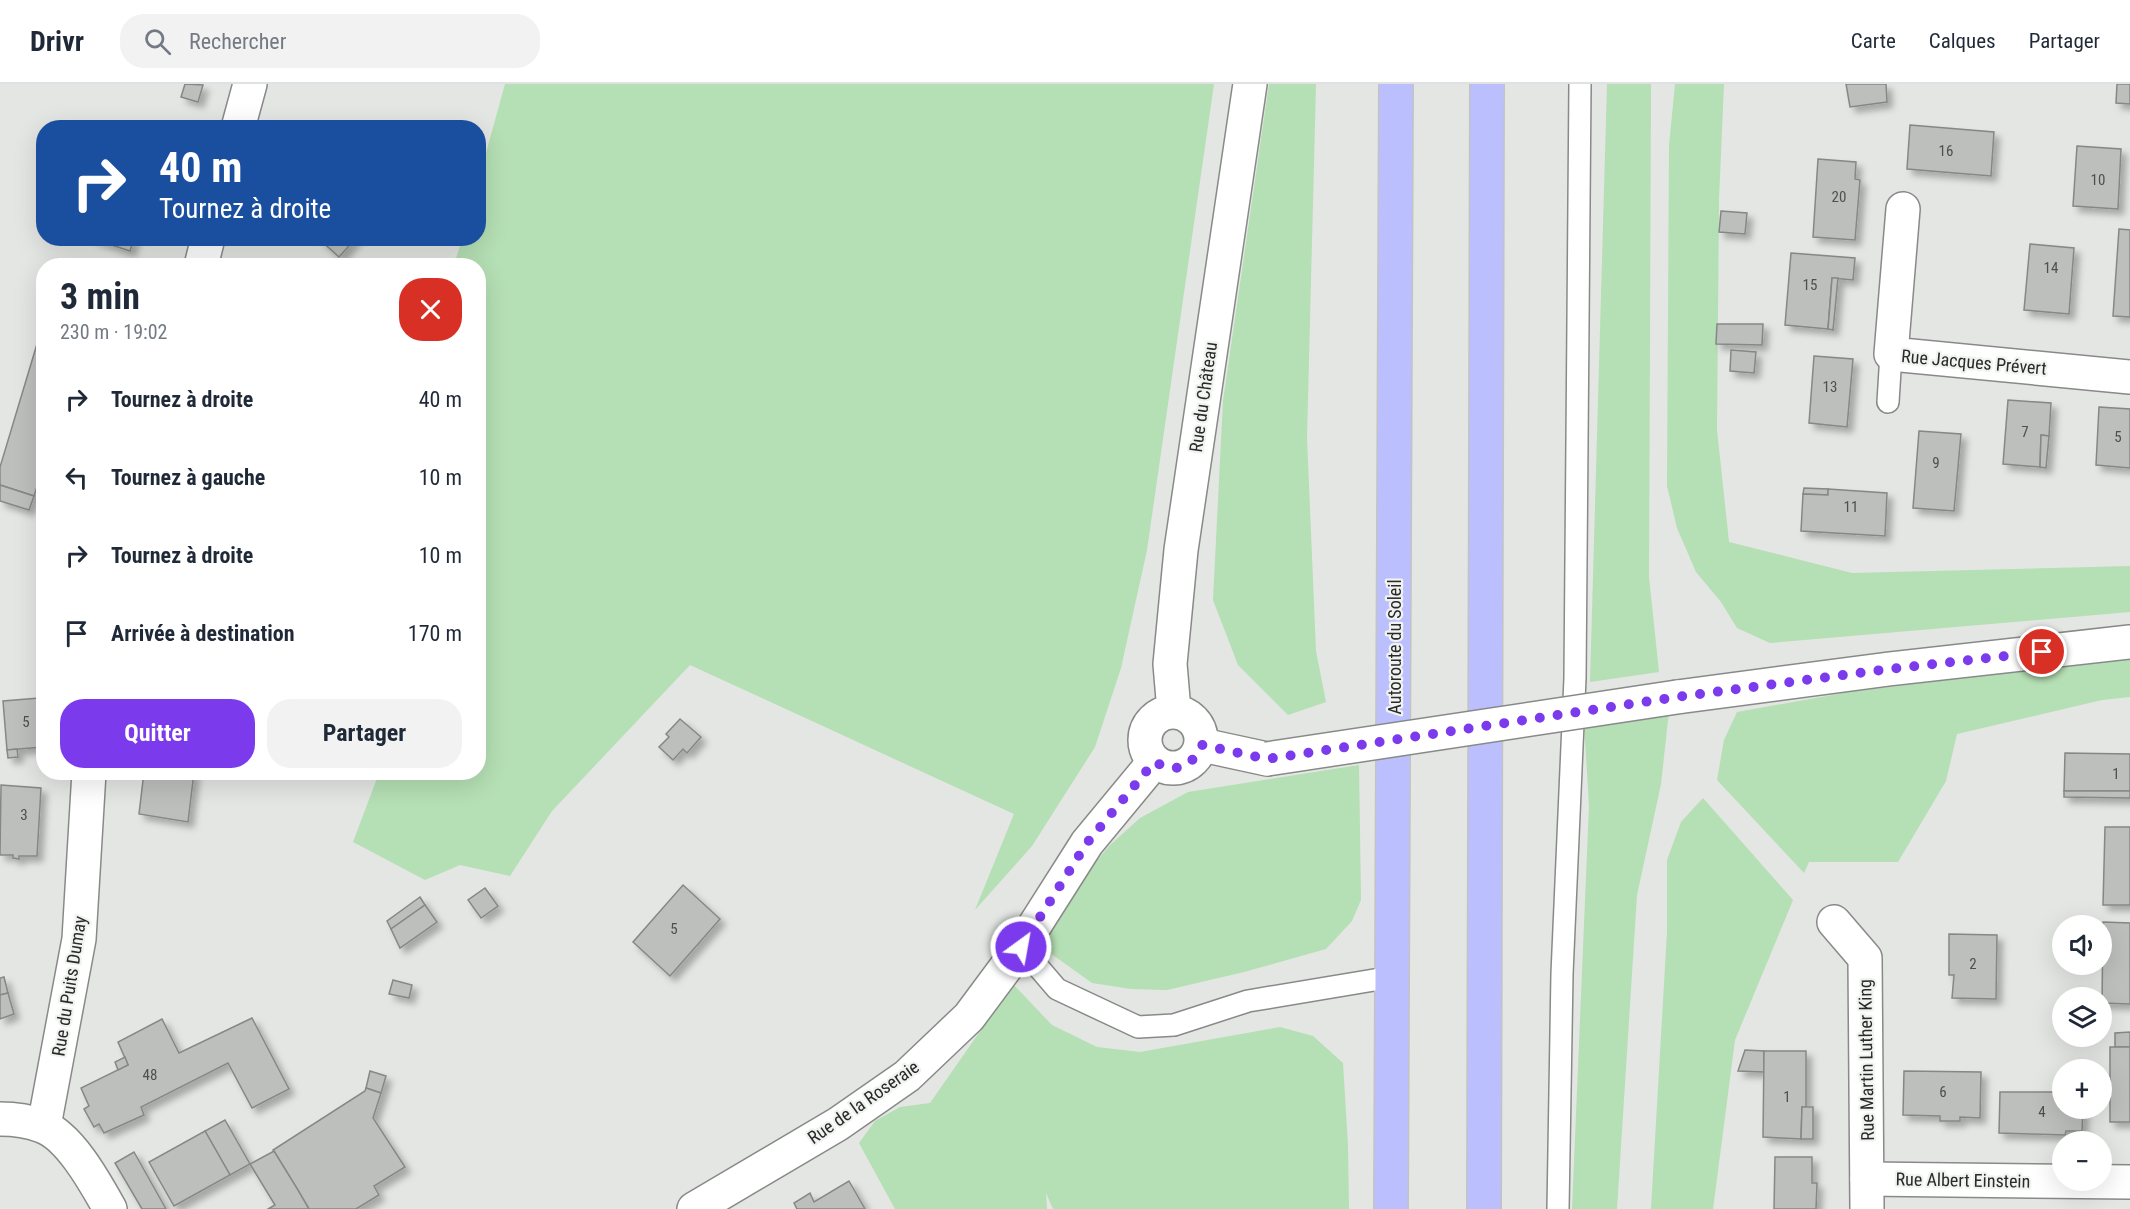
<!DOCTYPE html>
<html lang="fr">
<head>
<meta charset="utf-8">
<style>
	:root { --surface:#fff; --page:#f2f2f3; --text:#1f2937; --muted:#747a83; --line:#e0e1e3; --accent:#7c3aed }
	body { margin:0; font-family:"Roboto Condensed",sans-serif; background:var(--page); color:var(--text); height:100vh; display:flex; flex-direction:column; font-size:22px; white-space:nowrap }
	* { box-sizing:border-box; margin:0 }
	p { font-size:20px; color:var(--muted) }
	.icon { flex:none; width:33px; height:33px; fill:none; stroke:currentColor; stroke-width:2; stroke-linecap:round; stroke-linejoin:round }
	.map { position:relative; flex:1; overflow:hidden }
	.drawer { position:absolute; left:36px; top:174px; width:450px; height:522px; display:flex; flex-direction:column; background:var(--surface); border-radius:24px; box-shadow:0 6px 24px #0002 }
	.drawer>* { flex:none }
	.guide { position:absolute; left:36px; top:36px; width:450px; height:126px; border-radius:24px; box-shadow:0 6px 24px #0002; background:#1a4fa0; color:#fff; overflow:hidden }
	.tools { position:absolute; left:2052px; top:831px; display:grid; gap:12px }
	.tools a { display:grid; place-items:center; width:60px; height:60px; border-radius:50%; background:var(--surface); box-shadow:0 6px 24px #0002; font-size:30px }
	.pin { position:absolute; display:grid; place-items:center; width:51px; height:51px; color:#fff; margin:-26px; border:3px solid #fff; border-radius:50%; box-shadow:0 2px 6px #0007 }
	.me { position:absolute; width:66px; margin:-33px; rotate:32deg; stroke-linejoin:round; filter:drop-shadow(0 0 4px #0008) }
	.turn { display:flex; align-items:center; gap:21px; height:126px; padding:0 24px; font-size:27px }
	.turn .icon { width:78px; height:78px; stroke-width:2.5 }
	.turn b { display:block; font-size:42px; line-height:51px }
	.round { display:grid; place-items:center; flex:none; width:63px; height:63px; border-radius:24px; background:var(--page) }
	.headline { display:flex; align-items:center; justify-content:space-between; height:102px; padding:0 24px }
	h1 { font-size:36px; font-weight:700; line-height:45px }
	.primary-button { display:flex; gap:12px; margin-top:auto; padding:12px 24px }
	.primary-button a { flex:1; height:69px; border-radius:24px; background:var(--accent); color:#fff; font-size:24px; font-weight:700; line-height:69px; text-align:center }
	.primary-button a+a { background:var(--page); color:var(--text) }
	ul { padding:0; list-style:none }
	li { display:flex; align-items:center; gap:18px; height:78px; padding:0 24px }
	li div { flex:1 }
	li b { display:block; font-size:22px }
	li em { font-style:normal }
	header { display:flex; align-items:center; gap:36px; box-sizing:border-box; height:84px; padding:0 30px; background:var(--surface); border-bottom:2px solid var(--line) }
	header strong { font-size:28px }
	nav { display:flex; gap:33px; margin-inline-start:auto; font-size:21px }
	.search { width:420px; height:54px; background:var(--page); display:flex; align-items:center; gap:15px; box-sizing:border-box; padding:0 21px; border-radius:24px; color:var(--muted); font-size:22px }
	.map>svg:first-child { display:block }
	.green { fill:#b5dfb4 }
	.building { fill:#bcbfbc; stroke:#868886; stroke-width:1.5; filter:url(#shadow) }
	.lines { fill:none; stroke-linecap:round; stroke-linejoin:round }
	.service-casing { stroke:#888a88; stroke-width:24 }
	.minor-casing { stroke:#888a88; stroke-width:36 }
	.tertiary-casing { stroke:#888a88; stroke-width:36 }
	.motorway-casing { stroke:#c3c3c3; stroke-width:36 }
	.service { stroke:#fff; stroke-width:21 }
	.minor { stroke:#fff; stroke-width:33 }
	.tertiary { stroke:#fff; stroke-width:33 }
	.motorway { stroke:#bbbffd; stroke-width:33 }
	.tertiary-bridge-casing { stroke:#888a88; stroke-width:36; stroke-linecap:butt }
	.tertiary-bridge { stroke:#fff; stroke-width:33 }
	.route { stroke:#7c3aed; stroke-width:10; stroke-dasharray:0 18 }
	.labels { text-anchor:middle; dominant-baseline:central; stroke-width:4.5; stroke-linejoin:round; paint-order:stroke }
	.number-label { font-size:15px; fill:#4e4f4e }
	.street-label { font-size:18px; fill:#292a29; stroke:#f0f3f0 }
</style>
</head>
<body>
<header>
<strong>Drivr</strong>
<div class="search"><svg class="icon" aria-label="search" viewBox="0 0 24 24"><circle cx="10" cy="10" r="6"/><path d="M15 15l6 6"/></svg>Rechercher</div>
<nav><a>Carte</a><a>Calques</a><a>Partager</a></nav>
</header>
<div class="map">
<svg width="2130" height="1125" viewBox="0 0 2130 1125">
	<defs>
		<filter id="shadow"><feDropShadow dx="5.5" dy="5.5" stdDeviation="3" flood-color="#0004"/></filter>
	</defs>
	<rect width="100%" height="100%" fill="#e3e6e2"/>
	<g class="green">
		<path d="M505,0H1214L1147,466L1121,584L1095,663L1032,762L975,826L1014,730L690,581L552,727L510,792L460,781L425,796L353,758L379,689L478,688V182L454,181L462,155L478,154L479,94Z"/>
		<path d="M1269,0H1316L1307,354L1316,567L1326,618L1288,631L1238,581L1213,516L1223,317Z"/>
		<path d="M1607,0H1651L1649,493L1659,588L1590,598Z"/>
		<path d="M1675,0H1724L1719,115L1717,346L1729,458L1852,489L2130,482V528L1770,559L1737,544L1721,518L1696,488L1677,444L1667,402L1669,62Z"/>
		<path d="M2130,574V613L2102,616L1957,650L1946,697L1898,778H1809L1804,789L1717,696L1724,656L1737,628L1849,608Z"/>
		<path d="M1669,627L1661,700L1637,811L1617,1125H1572L1589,722L1584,639Z"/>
		<path d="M1359,681L1361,816L1352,837L1326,865L1244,888L1167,906L1131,905L1092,899L1043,864L1066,814L1109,762L1140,734L1188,708Z"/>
		<path d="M1703,714L1793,816L1735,956L1713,1125H1651L1667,848V776L1681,738Z"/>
		<path d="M1013,900L1052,941L1097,963L1140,968L1280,943L1313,952L1343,979L1348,1062L1349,1125H1053L1046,1109L1047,1125H895L859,1059L875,1037L900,1023L930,1019Z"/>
	</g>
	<g class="building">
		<path d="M185,0L203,1L198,18L181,13Z"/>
		<path d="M1846,0H1886L1887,18L1850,23Z"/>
		<path d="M2117,0H2130V20L2116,19Z"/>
		<path d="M1910,41L1994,48L1991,92L1907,85Z"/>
		<path d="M2077,62L2121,65L2118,125L2073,122Z"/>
		<path d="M1818,75L1856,78L1855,95L1860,96L1855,156L1813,153Z"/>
		<path d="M1721,127L1747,129L1745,150L1719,148Z"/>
		<path d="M2119,145L2130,146V233L2113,232Z"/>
		<path d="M90,154H134L130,167Z"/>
		<path d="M318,154H356L339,173Z"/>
		<path d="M2030,160L2074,164L2069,230L2024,226Z"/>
		<path d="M1791,169L1855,174L1853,196L1832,194L1828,245L1785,241Z"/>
		<path d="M1832,194H1838L1833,246L1828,245Z"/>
		<path d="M1717,240H1763L1762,261L1716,260Z"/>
		<path d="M40,250L44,251V381L34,412L0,401V383Z"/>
		<path d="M1731,266L1756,268L1754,289L1730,287Z"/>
		<path d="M1814,272L1853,275L1847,343L1809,339Z"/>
		<path d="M2008,316L2051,319L2049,352L2041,351L2040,383L2003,380Z"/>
		<path d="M2099,323L2130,325V384L2096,381Z"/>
		<path d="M1919,347L1961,350L1954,427L1913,424Z"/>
		<path d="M2041,351L2049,352L2046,384L2040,383Z"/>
		<path d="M0,401L34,412L29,426L0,417Z"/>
		<path d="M1804,404L1828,405V411L1803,410Z"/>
		<path d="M1828,405L1887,409L1885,452L1801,447L1803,410L1828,411Z"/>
		<path d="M39,614L43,663L7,666L3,617Z"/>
		<path d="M40,631H44V651H42Z"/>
		<path d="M680,635L701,653L687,669L683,665L673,676L659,663L669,653L666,650Z"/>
		<path d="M17,665L18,673L8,674L7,666Z"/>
		<path d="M2065,669L2130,670V707H2064Z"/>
		<path d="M144,688H194L188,738L139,730Z"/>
		<path d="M1,701L41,704L37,772H19V775L13,774V771H0Z"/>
		<path d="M2064,707H2130V714L2064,713Z"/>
		<path d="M2105,743H2130V821H2103Z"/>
		<path d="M683,801L720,835L670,892L633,858Z"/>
		<path d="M485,804L498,822L481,834L468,816Z"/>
		<path d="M420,813L425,821L391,845L387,837Z"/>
		<path d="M425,821L437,838L400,864L391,845Z"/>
		<path d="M2103,838L2130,839V920L2102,919Z"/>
		<path d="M1949,850L1997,851L1996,915L1952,914L1954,891H1949Z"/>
		<path d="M4,893L8,909L0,911V894Z"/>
		<path d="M393,896L412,901L409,914L389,910Z"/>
		<path d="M8,909L14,930L0,935V911Z"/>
		<path d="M252,934L289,1005L252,1024L228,979L141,1023L144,1031L104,1049L99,1040L94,1043L84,1025L89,1022L81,1004L128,981L118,958L162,935L179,969Z"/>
		<path d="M2130,948V963H2115V949Z"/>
		<rect x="2110" y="963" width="20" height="75"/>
		<path d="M1745,966L1764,967V988L1738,987Z"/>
		<path d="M1764,967H1806V1023H1802L1801,1055L1763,1053Z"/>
		<path d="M125,973L128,981L118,986L115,978Z"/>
		<path d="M370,987L386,992L381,1009L366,1004Z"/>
		<path d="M1904,987L1981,988L1980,1034L1960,1033V1037H1940V1032L1903,1031Z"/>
		<path d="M366,1004L381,1009L373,1034L405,1083L374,1102L379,1111L356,1125H309L273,1066L365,1007Z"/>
		<path d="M2000,1008H2062V1024H2083L2082,1047H2066L2065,1051L1999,1049Z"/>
		<path d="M1802,1023H1813V1055H1801Z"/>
		<path d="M225,1036L250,1080L230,1091L205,1047Z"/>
		<path d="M205,1047L230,1091L174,1122L149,1078Z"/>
		<path d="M274,1067L298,1106L309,1125H268L275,1121L250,1080Z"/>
		<path d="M134,1068L166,1125H142L115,1079Z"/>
		<path d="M1775,1073H1812V1099H1817L1816,1125H1774Z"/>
		<path d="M849,1097L865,1125H797L794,1119L810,1109L814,1118Z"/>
	</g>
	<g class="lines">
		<g class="service-casing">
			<g id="service">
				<path d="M1888,318L1891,270"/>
				<path d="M1021,863L1057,905L1138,943L1174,941L1248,917L1392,893"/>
				<path d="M1558,1125L1562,890L1575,594L1580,0"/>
			</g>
		</g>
		<g class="minor-casing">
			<g id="minor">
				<path d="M238,44L250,0"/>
				<path d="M1903,125L1891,270L2130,293"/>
				<path d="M201,182L208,154"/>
				<path d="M1174,627L1170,580L1181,466L1250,0"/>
				<path d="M1834,838L1865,874L1867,1125"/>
				<path d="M44,1042L79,855L89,688"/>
				<path d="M1867,1095L2130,1098"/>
			</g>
		</g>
		<g class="tertiary-casing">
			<g id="tertiary">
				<path d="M1677,613L1889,585L2130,558"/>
				<circle cx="1173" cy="656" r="28"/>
				<path d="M1202,661L1267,675"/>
				<path d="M0,1035C14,1035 29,1037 42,1042C70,1052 96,1100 110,1125"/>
				<path d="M694,1125L838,1040L907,992L969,933L1021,863L1087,759L1154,678"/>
			</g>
		</g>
		<g class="motorway-casing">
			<g id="motorway">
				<path d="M1391,1125L1396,0"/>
				<path d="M1484,1125L1487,0"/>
			</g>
		</g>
		<use href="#service" class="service"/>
		<use href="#minor" class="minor"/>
		<use href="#tertiary" class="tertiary"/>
		<use href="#motorway" class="motorway"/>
		<g class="tertiary-bridge-casing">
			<path id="tertiary-bridge" d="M1267,675L1677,613"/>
		</g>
		<use href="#tertiary-bridge" class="tertiary-bridge"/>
	</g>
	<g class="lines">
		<path class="route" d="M1021,863L1087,759L1154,678C1178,689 1190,685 1202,661L1267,675L1677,613L1889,585L2042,568"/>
	</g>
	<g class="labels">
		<g class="number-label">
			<text x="1946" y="67">16</text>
			<text x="2098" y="96">10</text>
			<text x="1839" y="113">20</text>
			<text x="2051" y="184">14</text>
			<text x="1810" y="201">15</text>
			<text x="1830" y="303">13</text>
			<text x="2025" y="348">7</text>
			<text x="2118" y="353">5</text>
			<text x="1936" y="379">9</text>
			<text x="1851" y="423">11</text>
			<text x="26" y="638">5</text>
			<text x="2116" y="690">1</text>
			<text x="24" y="731">3</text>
			<text x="674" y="845">5</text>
			<text x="1973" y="880">2</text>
			<text x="150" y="991">48</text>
			<text x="1943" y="1008">6</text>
			<text x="1787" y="1013">1</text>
			<text x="2042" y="1028">4</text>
		</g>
		<g class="street-label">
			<text transform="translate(1974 278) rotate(5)">Rue Jacques Prévert</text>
			<text transform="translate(1203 313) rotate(-82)">Rue du Château</text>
			<text transform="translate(1394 563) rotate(-90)">Autoroute du Soleil</text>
			<text transform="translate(69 902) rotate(-81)">Rue du Puits Dumay</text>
			<text transform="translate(1866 976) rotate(-91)">Rue Martin Luther King</text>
			<text transform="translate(863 1018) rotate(-35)">Rue de la Roseraie</text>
			<text transform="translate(1963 1096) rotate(1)">Rue Albert Einstein</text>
		</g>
	</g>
</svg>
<div class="tools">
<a><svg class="icon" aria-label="sound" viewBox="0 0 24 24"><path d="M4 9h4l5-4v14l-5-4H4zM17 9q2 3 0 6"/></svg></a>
<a><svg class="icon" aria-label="layers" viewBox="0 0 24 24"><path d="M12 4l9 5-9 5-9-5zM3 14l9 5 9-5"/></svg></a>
<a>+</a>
<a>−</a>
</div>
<div class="pin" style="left:2042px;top:568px;background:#d93025"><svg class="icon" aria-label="arrive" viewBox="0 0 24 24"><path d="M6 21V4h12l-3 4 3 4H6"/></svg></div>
<svg class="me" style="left:1021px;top:863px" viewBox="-20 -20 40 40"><circle r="17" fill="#7c3aed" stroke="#fff" stroke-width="3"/><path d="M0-11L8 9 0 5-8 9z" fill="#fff"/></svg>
<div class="guide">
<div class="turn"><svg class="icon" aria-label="right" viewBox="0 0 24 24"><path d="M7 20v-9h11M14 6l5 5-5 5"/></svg><div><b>40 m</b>Tournez à droite</div></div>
</div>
<section class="drawer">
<div class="headline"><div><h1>3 min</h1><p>230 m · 19:02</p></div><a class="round" style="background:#d93025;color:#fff"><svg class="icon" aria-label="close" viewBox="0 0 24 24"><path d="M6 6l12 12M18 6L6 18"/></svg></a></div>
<ul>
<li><svg class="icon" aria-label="right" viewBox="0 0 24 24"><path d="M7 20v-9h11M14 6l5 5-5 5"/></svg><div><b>Tournez à droite</b></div><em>40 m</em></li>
<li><svg class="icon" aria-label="left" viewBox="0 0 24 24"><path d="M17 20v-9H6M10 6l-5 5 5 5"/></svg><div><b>Tournez à gauche</b></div><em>10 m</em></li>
<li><svg class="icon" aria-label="right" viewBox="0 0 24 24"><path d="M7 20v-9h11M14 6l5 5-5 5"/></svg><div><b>Tournez à droite</b></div><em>10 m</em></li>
<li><svg class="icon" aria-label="arrive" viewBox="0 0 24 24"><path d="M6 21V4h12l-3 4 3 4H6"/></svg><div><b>Arrivée à destination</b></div><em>170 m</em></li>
</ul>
<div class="primary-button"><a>Quitter</a><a>Partager</a></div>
</section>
</div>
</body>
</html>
